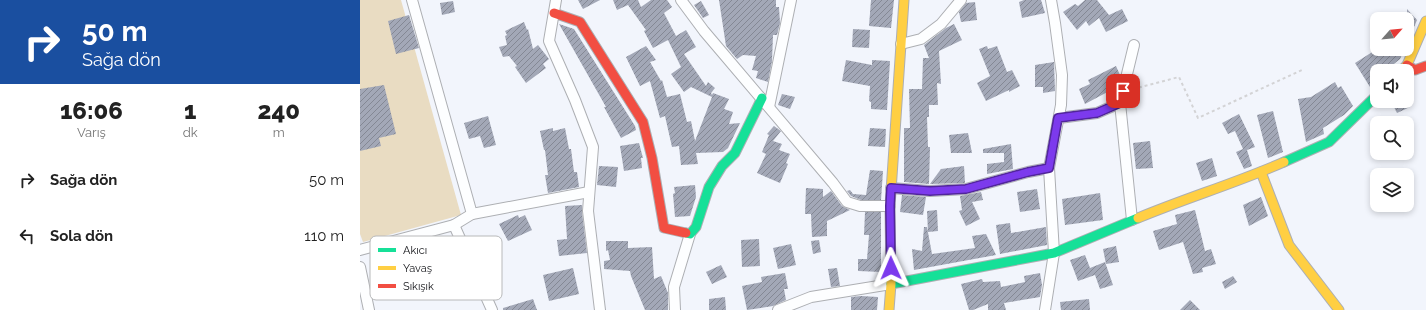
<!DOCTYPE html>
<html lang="tr">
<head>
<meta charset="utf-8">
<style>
	:root { --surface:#fff; --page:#f6f6f6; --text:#222; --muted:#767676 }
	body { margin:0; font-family:Raleway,sans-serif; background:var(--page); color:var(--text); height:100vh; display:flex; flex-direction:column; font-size:15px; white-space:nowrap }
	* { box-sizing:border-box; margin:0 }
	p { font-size:13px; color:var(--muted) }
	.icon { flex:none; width:22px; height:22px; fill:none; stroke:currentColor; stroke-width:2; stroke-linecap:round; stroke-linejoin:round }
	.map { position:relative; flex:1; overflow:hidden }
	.sheet { display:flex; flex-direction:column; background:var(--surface); width:360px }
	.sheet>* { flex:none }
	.top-card { background:#1a4fa0; color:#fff; overflow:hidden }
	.needle { width:26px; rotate:63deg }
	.tools { position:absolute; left:1010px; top:12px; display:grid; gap:8px }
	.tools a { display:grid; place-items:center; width:44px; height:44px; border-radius:8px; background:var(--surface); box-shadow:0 2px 6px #0003; font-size:20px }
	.pin { position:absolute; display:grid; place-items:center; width:34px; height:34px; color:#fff; margin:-17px; border-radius:8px; box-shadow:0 2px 6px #0006 }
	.me { position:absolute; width:44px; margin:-22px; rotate:359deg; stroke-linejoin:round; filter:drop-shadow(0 0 3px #0008) }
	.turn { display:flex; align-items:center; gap:14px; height:84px; padding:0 16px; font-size:18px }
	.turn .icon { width:52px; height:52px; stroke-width:2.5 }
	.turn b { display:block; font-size:28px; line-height:34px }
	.eta { display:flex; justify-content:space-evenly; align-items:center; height:68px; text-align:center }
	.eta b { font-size:24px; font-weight:800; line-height:28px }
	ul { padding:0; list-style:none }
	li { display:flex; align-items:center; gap:12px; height:56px; padding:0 16px }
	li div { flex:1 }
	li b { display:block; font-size:15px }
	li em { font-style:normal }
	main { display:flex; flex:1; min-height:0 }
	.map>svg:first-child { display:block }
	.green { fill:#e9dcc2 }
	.building { fill:url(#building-hatch) }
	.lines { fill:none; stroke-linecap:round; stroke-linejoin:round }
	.street-casing { stroke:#adafb3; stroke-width:12 }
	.fast-casing { stroke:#adafb3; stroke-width:11 }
	.slow-casing { stroke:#adafb3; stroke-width:11 }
	.jam-casing { stroke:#adafb3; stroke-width:11 }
	.path { stroke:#d3d3d5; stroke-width:2; stroke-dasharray:3 3; stroke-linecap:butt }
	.street { stroke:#fdfeff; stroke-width:10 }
	.fast { stroke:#16e098; stroke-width:9 }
	.slow { stroke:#ffcf43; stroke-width:9 }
	.jam { stroke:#f24e42; stroke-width:9 }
	.route-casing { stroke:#51269a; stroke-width:10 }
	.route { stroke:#7c3aed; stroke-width:7 }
	.key { fill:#fff; stroke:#b8b9ba; stroke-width:1 }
	.key-label { font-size:11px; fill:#141519 }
</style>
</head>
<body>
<main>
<section class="sheet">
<div class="top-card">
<div class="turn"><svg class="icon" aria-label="right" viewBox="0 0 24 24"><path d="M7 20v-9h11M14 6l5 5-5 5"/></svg><div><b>50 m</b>Sağa dön</div></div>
</div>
<div class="eta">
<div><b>16:06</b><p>Varış</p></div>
<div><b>1</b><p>dk</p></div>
<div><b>240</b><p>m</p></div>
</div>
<ul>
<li><svg class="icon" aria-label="right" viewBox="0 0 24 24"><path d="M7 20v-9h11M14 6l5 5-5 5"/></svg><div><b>Sağa dön</b></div><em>50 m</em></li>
<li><svg class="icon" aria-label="left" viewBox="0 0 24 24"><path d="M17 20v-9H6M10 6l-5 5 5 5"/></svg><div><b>Sola dön</b></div><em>110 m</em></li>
</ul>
</section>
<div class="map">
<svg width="1066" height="310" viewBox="0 0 1066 310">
	<defs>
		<pattern id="building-hatch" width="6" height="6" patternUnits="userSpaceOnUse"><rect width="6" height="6" fill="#a3a8b7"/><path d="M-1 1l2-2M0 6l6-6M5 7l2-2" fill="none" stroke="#848894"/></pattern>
	</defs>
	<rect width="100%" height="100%" fill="#f2f5fc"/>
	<path class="green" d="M0,0H41L101,215L3,242L0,234Z"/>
	<g class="building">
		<path d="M218,0H240L223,9Z"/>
		<path d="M253,0H278L281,7L291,0H307L312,7L304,13L316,36L326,30L336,47L324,54L346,86L348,82L355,88L351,93L352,95L353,93L369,99L364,109L373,112L369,124L380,123L368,148L363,152L336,153L338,164L321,165L319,146L312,147L305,116L300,118L290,81L280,86L266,57L286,46L296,60L290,62L301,81L302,80L307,97L320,94L327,122L331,121L335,141L352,97L331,87L324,92L311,74L321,67L308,40L293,48L284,31L286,30L268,5L257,10Z"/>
		<path d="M359,0H416V7H419L420,23L417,35H413L412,61L408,82L396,78L398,71L392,70L396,56L383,55L377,59L366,46Z"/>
		<path d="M511,0H534L531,28L509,26Z"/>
		<path d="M664,0H681L685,13L662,18L659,2Z"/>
		<path d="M725,0H737L749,15L762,9L768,21L746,32L739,18L729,26L726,21L717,30L703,12L715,4L718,6Z"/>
		<path d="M93,1L95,12L82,15L80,3Z"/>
		<path d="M341,1L349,15L343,18L334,5Z"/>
		<path d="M615,2L617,20L601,22L599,12L606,3Z"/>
		<path d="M1047,9L1057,20L1051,34L1047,30Z"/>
		<path d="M49,15L59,48L36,54L28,21Z"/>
		<path d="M164,22L167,30L168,29L173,49L178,45L189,59L183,64L186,68L166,83L155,67L157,66L149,56L143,57L139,47L147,45L145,36L147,35L145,31Z"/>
		<path d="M199,24L214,29L275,126L276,130L261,138L244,107H246Z"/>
		<path d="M594,24L602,40L579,51L581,84L577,83L578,105H569V117H567L568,147H570L569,184L544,182V128H550L549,89H562L563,58H569L564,45L586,28Z"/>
		<path d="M493,29L510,30L509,48L492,47Z"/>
		<path d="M627,46L628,49L637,46L647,72L652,70L660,86L649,92V90L626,101L617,83L630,76L619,49Z"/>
		<path d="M1017,49L1044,50L1040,59L1025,71H1017V83L1010,87L995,63Z"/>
		<path d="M486,60L512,65V60L530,61L527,110L511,109V102L509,101L510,86L482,81Z"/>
		<path d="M694,62L695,91L683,93V87H675V65Z"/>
		<path d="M756,66L760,75L757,87L725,104L719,89L730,84L728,80Z"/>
		<path d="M975,82L978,88L981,86L993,106L984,115L963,128L964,134L946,142L938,99L951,97Z"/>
		<path d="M24,85L36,134L19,138L21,146L0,151V89Z"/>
		<path d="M422,94L435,97L430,109L418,105Z"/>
		<path d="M1031,101H1047L1050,107L1037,113Z"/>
		<path d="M913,111L923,152L908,158L897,115Z"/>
		<path d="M879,114L895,147L887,150L892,166L884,169L876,152L883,149L875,131L868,134L862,123Z"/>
		<path d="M128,116L136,145L124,148L120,136L109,139L104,123Z"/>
		<path d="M414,126L421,131L413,141L422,144L419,150L430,154L426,163L428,164L420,183L397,173L406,154L402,152L409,135L407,134Z"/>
		<path d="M193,128V131L205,128L209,149H211L214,172H217L219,187L188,193L185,175H188L185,150H184L180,131Z"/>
		<path d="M510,128L526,129L525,147L508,146Z"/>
		<path d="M608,133L612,153H591L589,135Z"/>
		<path d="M790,141L793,168L776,169L773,143Z"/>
		<path d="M279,143L283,158H281L282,168L264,171L260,146Z"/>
		<path d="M651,144L653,169L627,174V164L644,162V153H623V149Z"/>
		<path d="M852,158L857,176L842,181L836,163Z"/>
		<path d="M239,166L258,167L256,187L237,185Z"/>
		<path d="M604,166L605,183L570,184L581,169Z"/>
		<path d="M510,170L523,171L521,200H501L491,196L487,191L490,190L493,194L506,195Z"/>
		<path d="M335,185L336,197L330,216L315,217L313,194L315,193L314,187Z"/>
		<path d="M446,188L463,189V197L471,191L482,206L490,210L467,221V236L452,237L451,214H445Z"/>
		<path d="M677,189L680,209L660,212L657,192Z"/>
		<path d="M621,192L623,200L612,202L620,219L606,226L599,211L602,210L600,196Z"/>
		<path d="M740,193L743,220L705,225L702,199Z"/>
		<path d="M542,195L566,197L563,215L540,212Z"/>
		<path d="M901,197L908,216L889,226L883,205Z"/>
		<path d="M222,205V212L227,253L199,256L197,240L207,239L205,206Z"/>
		<path d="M577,210L578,231L568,232L567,211Z"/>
		<path d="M835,210L845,251L851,249L856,264L842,268L843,272L833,274L823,242L799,250L793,231L817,224L815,215Z"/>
		<path d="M505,212H521V272L498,271V259H507L509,235H504Z"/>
		<path d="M158,215L159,218L165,215L172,230L148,241L139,224Z"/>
		<path d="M650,223L651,233L686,227L687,245L640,254L636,225Z"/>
		<path d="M564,227H567L572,254L615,248L612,236L626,234L636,255L554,270L552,249L562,251Z"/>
		<path d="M399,239L400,266L382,267L381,240Z"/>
		<path d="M459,240L461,252L453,254L451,241Z"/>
		<path d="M246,241H268V248L292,247L294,279L301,276L308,293V310H285L271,276L270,271L244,269V261L250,260L248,250L246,251Z"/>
		<path d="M431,244L436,265L418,269L413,248Z"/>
		<path d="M756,246L759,262L746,264L743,249Z"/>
		<path d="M725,255L730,268L745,262L753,285L740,289L735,275L718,281L710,260Z"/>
		<path d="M361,265L367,277L352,284L346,272Z"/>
		<path d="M213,268L219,294L189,301L183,275Z"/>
		<path d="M477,268L480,286L471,287L468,269Z"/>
		<path d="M425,273L428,289H424L426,300L413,306L387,310L382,286L402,282L401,277Z"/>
		<path d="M680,273L682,285L680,297L644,303L646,310H628V304L613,310H609L601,284L622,279L623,282L640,281L641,287L665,282L664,276Z"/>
		<path d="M873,276L877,282L865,289L862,282Z"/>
		<path d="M501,296L518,297L517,310H491V297Z"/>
		<path d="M365,297L366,310H349V299Z"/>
		<path d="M173,299L177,310H143V308Z"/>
		<path d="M729,299L730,310H701L700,302Z"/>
		<path d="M830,300L840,310H820Z"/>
	</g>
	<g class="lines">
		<g class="street-casing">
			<g id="street">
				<path d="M52,0L112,214L229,192"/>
				<path d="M196,0L189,41L215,100L233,147L228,211L240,310"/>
				<path d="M321,0L344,31L473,183L487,202L500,206H530"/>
				<path d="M541,44L561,39L581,24L601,0"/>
				<path d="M760,103L772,220"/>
				<path d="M409,107L431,0"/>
				<path d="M699,118L737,113L760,103L774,45"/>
				<path d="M531,188L570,191L606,189L668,172L689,168"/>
				<path d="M94,225L132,310"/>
				<path d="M0,250L94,225L112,214"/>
				<path d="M0,267L9,310"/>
				<path d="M315,310L314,287L330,234"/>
				<path d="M418,310L451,297L531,284"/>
				<path d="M685,310L694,253L689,168L701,105L702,75L695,23L691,0"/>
			</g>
		</g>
		<g class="fast-casing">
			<g id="fast">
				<path d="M924,162L969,142L1017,95"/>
				<path d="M326,233L330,234L336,227L349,187L362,166L375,153L402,98"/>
				<path d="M531,284L694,253L778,218"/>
			</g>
		</g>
		<g class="slow-casing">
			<g id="slow">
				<path d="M1041,71L1047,65L1066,21"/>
				<path d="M901,172L929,245L979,310"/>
				<path d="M778,218C826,198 876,183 924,162"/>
				<path d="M529,310L531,284L530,206L544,0"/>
			</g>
		</g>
		<g class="jam-casing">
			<g id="jam">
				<path d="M194,13L220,22L283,122L292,158L304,228L326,233"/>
				<path d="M1047,65L1055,70L1066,66"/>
			</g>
		</g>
		<path class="path" d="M773,89L819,77L838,118L944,69"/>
		<use href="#street" class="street"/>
		<use href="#fast" class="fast"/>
		<use href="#slow" class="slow"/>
		<use href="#jam" class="jam"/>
	</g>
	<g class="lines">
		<g class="route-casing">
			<path id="route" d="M531,268L530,206L531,188L570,191L606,189L668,172L689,168L698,118L737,113L760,103L763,91"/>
		</g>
		<use href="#route" class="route"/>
	</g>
	<rect x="10" y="236" width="132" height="64" rx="6" class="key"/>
	<rect x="18" y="248" width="18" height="4" fill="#16e098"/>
	<rect x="18" y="266" width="18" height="4" fill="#ffcf43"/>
	<rect x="18" y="284" width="18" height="4" fill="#f24e42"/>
	<g class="key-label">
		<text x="43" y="254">Akıcı</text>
		<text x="43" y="272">Yavaş</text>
		<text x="43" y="290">Sıkışık</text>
	</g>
</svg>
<div class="tools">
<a><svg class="needle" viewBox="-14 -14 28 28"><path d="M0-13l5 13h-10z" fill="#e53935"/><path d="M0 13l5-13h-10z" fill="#767676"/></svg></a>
<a><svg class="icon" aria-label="sound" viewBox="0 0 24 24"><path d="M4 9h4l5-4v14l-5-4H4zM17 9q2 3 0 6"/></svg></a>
<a><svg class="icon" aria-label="search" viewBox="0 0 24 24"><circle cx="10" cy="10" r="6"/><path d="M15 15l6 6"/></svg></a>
<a><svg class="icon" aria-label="layers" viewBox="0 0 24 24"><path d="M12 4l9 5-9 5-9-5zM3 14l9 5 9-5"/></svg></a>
</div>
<div class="pin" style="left:763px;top:91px;background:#d93025"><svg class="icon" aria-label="arrive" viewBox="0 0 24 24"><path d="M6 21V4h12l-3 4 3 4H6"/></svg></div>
<svg class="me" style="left:531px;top:268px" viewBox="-20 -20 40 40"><path d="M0-17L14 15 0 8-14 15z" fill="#7c3aed" stroke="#fff" stroke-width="4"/></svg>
</div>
</main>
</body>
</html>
